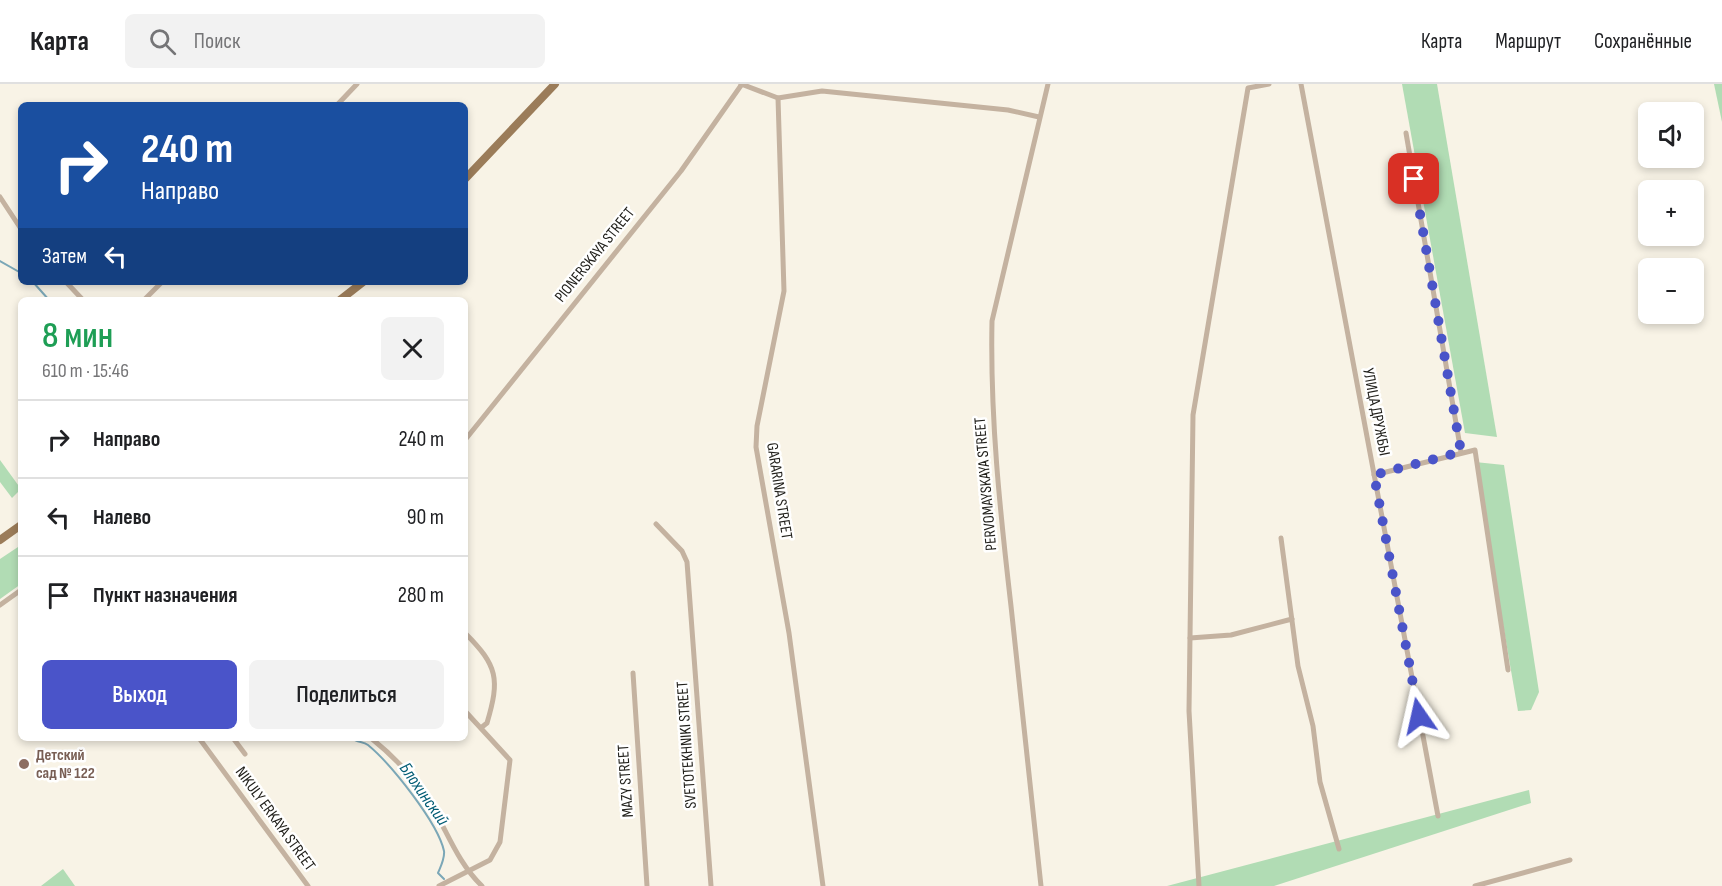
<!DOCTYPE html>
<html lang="ru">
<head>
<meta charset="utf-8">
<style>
	:root { --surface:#fff; --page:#f2f2f2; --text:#202124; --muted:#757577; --line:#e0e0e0; --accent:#4a54c9 }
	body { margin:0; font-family:"Sofia Sans Condensed",sans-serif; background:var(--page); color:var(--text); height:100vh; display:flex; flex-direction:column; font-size:22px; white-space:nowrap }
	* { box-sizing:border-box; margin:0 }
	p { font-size:20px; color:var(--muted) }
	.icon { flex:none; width:33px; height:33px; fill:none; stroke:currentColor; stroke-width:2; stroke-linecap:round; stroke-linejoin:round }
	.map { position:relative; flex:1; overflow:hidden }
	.sheet { position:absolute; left:18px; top:213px; width:450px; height:444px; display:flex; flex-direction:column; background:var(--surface); border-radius:9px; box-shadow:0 3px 9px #0003 }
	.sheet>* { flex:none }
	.banner { position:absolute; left:18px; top:18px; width:450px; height:183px; border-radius:9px; box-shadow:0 3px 9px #0003; background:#1a4fa0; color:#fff; overflow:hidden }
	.controls { position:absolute; left:1638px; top:18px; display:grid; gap:12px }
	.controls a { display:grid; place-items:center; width:66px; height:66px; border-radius:9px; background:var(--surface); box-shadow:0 3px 9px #0003; font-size:30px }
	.pin { position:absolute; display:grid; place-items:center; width:51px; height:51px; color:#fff; margin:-26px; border-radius:12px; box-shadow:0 3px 9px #0006 }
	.me { position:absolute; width:66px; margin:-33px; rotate:349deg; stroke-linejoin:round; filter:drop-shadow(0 0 4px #0008) }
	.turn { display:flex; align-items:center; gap:21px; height:126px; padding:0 24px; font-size:27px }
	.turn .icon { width:78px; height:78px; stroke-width:2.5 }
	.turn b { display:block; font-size:42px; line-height:51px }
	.then { display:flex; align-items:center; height:57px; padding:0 24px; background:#0003; gap:12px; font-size:22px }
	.round { display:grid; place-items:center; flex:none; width:63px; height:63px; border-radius:9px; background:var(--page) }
	.head { display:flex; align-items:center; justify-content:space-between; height:102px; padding:0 24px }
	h1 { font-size:36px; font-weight:600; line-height:45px; color:#1e9e55 }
	.button { display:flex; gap:12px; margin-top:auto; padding:12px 24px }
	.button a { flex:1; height:69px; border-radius:9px; background:var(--accent); color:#fff; font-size:24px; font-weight:600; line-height:69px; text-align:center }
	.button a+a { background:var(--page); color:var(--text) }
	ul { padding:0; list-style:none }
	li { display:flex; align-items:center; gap:18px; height:78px; padding:0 24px; border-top:2px solid var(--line) }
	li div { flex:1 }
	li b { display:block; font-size:22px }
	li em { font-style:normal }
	header { display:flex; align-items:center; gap:36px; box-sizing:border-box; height:84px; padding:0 30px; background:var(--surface); border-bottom:2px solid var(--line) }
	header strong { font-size:28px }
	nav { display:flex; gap:33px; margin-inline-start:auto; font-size:21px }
	.search { width:420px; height:54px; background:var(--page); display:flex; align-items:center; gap:15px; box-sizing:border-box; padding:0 21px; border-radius:9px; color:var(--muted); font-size:22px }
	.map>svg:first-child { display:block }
	.green { fill:#b1dcb4 }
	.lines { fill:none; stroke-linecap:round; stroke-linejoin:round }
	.stream { stroke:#7ba7b7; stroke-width:2 }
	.street { stroke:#c4b2a0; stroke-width:5 }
	.primary { stroke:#9b7c59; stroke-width:8 }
	.route { stroke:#4a54c9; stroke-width:10; stroke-dasharray:0 18 }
	.education-dot { fill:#8d6e63; stroke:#fff; stroke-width:2 }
	.labels { text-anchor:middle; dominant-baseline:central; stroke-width:5; stroke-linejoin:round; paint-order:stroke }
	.street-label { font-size:16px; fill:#22211c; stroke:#fff }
	.education-label { font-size:16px; font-weight:bold; fill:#785e54; stroke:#fff; text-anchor:start }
	.water-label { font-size:18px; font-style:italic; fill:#005c74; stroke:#fff }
</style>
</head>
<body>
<header>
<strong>Карта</strong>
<div class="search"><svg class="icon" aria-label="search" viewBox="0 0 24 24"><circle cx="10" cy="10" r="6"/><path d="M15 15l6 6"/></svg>Поиск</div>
<nav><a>Карта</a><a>Маршрут</a><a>Сохранённые</a></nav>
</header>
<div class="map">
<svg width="1722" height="802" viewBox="0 0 1722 802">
	<rect width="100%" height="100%" fill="#f8f3e6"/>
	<g class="green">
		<path d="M1402,0H1437L1497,353L1465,349Z"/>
		<path d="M1714,0H1722V38Z"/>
		<path d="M0,376L21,405L12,414L0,398Z"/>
		<path d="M1475,378L1504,381L1539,608L1531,626L1518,627Z"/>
		<path d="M21,461V500L0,515V475Z"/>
		<path d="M1529,706L1531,719L1274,802H1167Z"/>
		<path d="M63,785L75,802H41Z"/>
	</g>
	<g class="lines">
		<g class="stream">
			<path d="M0,177L21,189"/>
			<path d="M33,198L49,216"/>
			<path d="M352,654C357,659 363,657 368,661C391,680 438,739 444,767C445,774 441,782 438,789L444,795"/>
		</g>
		<g class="street">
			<path d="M741,0L778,14L784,207L757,342L756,363L789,549L823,802"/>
			<path d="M1301,0L1438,732"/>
			<path d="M778,14L822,7L1008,26L1039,33"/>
			<path d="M337,21L357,0"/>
			<path d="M1406,49L1461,368"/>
			<path d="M0,113L21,145"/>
			<path d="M66,198L83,216"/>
			<path d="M144,216L162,198"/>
			<path d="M465,356L681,87L742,0"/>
			<path d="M1374,391L1475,366L1508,586"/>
			<path d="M656,440L682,467L687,478L711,802"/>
			<path d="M1281,454L1298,582L1313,642L1320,698L1339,765"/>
			<path d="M0,521L21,506"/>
			<path d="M465,549C498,582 500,595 487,639L482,643"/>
			<path d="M1190,554L1231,551L1292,535"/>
			<path d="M633,589L647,802"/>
			<path d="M199,654L308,802"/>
			<path d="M233,654L245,670"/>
			<path d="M371,654C392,671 410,689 425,711C446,742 455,776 482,802"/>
			<path d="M439,802L490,776L500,758L510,676L465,627"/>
			<path d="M1041,802C1031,709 1021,615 1011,522C1000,427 990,333 992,237L1048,0"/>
			<path d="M1199,802L1189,627L1193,331L1248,4L1269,0"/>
			<path d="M1475,802L1570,776"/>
		</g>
		<g class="primary">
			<path d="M465,95L555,0"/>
			<path d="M340,216L363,198"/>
			<path d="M0,456L21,441"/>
		</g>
	</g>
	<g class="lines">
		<path class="route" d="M1414,95L1461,368L1374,391L1419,632"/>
	</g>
	<circle class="education-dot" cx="24" cy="680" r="6"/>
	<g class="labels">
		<g class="street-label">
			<text transform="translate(595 171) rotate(-51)">PIONERSKAYA STREET</text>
			<text transform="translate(1376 328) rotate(79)">УЛИЦА ДРУЖБЫ</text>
			<text transform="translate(986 400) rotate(-95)">PERVOMAYSKAYA STREET</text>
			<text transform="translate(779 407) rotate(81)">GARARINA STREET</text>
			<text transform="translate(687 661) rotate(-94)">SVETOTEKHNIKI STREET</text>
			<text transform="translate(626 697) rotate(-94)">MAZY STREET</text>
			<text transform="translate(275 735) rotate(54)">NIKULY ERKAYA STREET</text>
		</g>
		<g class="education-label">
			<text x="36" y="671">Детский<tspan x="36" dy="18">сад № 122</tspan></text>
		</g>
		<g class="water-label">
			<text transform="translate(424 710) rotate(55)">Блохинский</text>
		</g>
	</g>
</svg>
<div class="controls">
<a><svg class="icon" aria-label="sound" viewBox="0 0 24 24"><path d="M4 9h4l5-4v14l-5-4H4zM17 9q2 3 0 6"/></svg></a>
<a>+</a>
<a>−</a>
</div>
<div class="pin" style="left:1414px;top:95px;background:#d93025"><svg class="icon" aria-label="arrive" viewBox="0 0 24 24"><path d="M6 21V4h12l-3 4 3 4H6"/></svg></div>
<svg class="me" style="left:1419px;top:632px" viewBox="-20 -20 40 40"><path d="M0-17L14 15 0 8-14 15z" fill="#4a54c9" stroke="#fff" stroke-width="4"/></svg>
<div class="banner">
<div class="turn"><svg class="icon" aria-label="right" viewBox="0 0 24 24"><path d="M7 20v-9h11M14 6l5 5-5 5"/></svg><div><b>240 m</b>Направо</div></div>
<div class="then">Затем<svg class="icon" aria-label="left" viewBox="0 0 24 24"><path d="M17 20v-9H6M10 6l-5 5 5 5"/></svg></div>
</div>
<section class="sheet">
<div class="head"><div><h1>8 мин</h1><p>610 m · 15:46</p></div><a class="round"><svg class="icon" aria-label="close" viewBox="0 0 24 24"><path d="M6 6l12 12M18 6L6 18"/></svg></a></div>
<ul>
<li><svg class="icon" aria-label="right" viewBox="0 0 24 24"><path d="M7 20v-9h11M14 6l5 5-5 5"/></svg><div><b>Направо</b></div><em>240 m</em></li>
<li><svg class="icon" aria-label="left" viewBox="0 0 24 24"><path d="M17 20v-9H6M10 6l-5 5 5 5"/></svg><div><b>Налево</b></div><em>90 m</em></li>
<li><svg class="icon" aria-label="arrive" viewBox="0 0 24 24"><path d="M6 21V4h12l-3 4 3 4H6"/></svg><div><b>Пункт назначения</b></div><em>280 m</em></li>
</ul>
<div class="button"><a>Выход</a><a>Поделиться</a></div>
</section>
</div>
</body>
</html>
